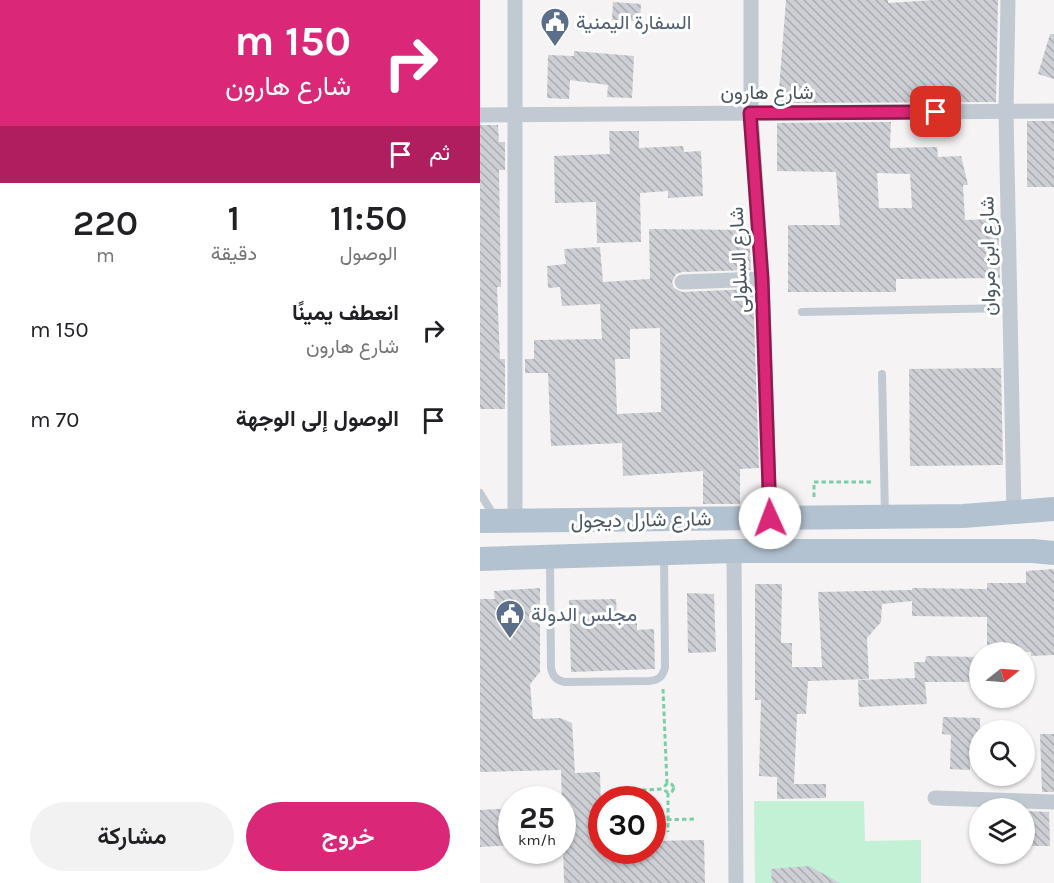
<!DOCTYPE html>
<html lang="ar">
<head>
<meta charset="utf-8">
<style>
	:root { --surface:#fff; --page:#f2f2f2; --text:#202124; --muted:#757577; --accent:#db2777 }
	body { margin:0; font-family:Karla,Vazirmatn,sans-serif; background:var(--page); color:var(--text); direction:rtl; height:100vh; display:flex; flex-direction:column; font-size:22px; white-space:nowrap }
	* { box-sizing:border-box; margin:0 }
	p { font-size:20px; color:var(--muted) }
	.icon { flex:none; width:33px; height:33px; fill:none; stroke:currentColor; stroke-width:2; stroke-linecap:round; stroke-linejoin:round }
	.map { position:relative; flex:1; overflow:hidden; direction:ltr }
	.sheet { display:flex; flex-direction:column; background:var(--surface); width:480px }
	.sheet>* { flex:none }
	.guide { background:#db2777; color:#fff; overflow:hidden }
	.needle { width:39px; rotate:73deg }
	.tools { position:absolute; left:489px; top:642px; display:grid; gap:12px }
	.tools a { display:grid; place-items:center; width:66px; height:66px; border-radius:50%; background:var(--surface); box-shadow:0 2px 4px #0004; font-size:30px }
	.speed { position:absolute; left:18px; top:786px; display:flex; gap:12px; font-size:30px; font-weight:700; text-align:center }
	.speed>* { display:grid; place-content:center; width:78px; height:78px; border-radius:50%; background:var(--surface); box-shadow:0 2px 4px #0004; line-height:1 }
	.speed small { font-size:15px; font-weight:400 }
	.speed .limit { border:9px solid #d22; background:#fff; color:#111 }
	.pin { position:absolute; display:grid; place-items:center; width:51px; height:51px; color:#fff; margin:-26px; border-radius:12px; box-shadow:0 3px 9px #0006 }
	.me { position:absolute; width:66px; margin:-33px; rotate:358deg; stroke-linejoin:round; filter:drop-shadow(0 0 4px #0008) }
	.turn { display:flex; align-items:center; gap:21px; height:126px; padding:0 30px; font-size:27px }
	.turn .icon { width:78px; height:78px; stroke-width:2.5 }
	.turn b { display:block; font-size:42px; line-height:51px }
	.then { display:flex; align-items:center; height:57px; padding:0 30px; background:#0003; gap:12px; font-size:22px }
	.eta { display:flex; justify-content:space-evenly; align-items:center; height:102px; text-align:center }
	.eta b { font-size:36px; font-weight:600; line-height:42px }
	.button { display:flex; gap:12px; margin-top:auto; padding:12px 30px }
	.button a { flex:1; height:69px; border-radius:36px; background:var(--accent); color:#fff; font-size:24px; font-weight:600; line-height:69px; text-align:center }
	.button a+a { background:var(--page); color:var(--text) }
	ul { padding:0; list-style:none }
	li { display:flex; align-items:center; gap:18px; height:90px; padding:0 30px }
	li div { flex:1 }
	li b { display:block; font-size:22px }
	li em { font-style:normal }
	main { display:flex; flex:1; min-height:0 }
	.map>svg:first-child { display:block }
	.garden { fill:#c3f1d5 }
	.building { fill:url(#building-back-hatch); fill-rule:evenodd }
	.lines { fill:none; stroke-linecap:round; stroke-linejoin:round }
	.path { stroke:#7ad0a6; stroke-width:3; stroke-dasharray:4.5 3; stroke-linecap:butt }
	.lane { stroke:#c1cad2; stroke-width:8 }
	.street { stroke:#c1cad2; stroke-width:15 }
	.primary { stroke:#b3c2d1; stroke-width:24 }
	.route-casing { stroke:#8e194d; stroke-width:15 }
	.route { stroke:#db2777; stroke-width:10 }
	.labels { text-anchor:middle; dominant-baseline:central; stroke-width:6; stroke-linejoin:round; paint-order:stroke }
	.service-label { font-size:20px; fill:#4e5e75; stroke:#fff; text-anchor:start }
	.street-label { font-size:20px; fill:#4a5661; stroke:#fff }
</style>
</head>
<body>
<main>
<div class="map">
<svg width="574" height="883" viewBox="0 0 574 883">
	<defs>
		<pattern id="building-back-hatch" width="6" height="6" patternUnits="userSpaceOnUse" patternTransform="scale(1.5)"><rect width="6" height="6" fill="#cdcfd5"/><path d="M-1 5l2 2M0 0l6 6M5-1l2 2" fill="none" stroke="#a8abb0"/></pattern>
	</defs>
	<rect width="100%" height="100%" fill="#f5f3f3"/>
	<path class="garden" d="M274,801H384L385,841L441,840V883H275Z"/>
	<g class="building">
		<path d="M306,0H408V3L455,0H518L516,102L298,103Z"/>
		<path d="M133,2L161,4L160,21L132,20Z"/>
		<path d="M570,34H574V79L558,74Z"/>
		<path d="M94,51L154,56L152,98L127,97L128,85L90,80L89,99L67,98L68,55L94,56Z"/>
		<rect x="547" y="121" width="27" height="66"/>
		<path d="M411,122L410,148L457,147L458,157L481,156L488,185H483L485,220L518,219L520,278L416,279V292H308V225H360L356,172L297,171V123ZM397,173L430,174L432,208H399Z"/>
		<path d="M0,125H18L19,142H25V170H19L21,287H17L20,359H25V409H0Z"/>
		<path d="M129,131H159V148L203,146L204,152L221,151L223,196L188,198V191L160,193L161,242L117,243L116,202L75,203L74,156L130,154Z"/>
		<path d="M169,229L269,230L271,270L202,272L196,274L192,282L194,288L202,292L273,289L279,468L260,469V504H223V471L143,476L142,443L71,446L68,373H45V359H54V340L122,339L120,304L82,306L80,287L68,288L67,266L86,264L84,249L120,247L123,282L170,279ZM180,328L181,412L137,414L135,359H150V329Z"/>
		<path d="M521,368L523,465L430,466L429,369Z"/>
		<path d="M574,569V655L551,656V652H507V617L432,616V601L402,604L401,622L387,638L389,679L328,681L326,714H317L314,784H346V798L297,799V777L279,776L281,700H275V584H302L301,643H312V667H342L338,592L432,590V588L507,589V583H546V571Z"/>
		<path d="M60,588V672L50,684L53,719L80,718L92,723L95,773L120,772L122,850H172V841L224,840L225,883H84L81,770L0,772V599H15L14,591Z"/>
		<path d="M207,593L234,594L236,652L208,653Z"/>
		<path d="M136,599L137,615H157V630L174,629L175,669L91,672L89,600Z"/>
		<path d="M446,656L500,657V682H445L447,704L379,707L378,680L435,678L434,662H445Z"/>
		<path d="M463,717L500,718V762L490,761V770L470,769L471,735L462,734Z"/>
		<path d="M560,734H574V792H562Z"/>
		<path d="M32,808V845L0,847V810Z"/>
		<path d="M544,811L569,812L570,846H544Z"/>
		<path d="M329,866L360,883H292L291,869Z"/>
	</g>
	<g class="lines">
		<g class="path">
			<path d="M334,497V482H391"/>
			<path d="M183,689L187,784"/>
			<circle cx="189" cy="788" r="4.5"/>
			<path d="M162,790L184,789"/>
			<path d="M188,793V832"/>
			<path d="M172,820L216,819"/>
		</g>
		<g class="lane">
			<path d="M322,312L530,308"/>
			<path d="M402,374L405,515"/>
			<path d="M0,493L14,516"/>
			<path d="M70,561L71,668C73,677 76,680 85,682L169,681C179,680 182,677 185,668L184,556"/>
		</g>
		<g class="street">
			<path d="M35,0V521"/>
			<path d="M271,0V113L282,279L290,518"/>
			<path d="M528,0L526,112L534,512"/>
			<path d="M0,115L574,111"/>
			<path d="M202,282L282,279"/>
			<path d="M254,551L256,883"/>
			<path d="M455,798L574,802"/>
		</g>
		<g class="primary">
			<path d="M0,521L483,516L574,509"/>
			<path d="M0,559L254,551H553L574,553"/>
		</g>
	</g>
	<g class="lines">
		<g class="route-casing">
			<path id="route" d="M290,518L282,279L270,113L456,112"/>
		</g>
		<use href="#route" class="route"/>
	</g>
	<defs>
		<g id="civic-pin" transform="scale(1.5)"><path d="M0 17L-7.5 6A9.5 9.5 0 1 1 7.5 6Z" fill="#5c6f8a" stroke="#fff"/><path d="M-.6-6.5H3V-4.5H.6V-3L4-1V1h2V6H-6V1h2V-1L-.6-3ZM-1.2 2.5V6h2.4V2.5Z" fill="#fff"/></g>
	</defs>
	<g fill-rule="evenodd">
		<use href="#civic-pin" x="75" y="22"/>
		<use href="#civic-pin" x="30" y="614"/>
	</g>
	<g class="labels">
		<g class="service-label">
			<text x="96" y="22">السفارة اليمنية</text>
			<text x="51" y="614">مجلس الدولة</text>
		</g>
		<g class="street-label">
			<text x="287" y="92">شارع هارون</text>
			<text transform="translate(508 256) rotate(-91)">شارع ابن مروان</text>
			<text transform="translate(259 260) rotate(-93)">شارع السلولى</text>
			<text transform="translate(161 520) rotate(-1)">شارع شارل ديجول</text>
		</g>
	</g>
</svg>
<div class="tools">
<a><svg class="needle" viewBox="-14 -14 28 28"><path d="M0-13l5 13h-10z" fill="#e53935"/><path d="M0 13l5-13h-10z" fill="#757577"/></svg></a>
<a><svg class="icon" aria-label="search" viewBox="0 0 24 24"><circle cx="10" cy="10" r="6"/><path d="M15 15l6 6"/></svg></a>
<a><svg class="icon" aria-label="layers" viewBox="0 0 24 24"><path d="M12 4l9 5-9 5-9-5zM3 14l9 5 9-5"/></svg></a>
</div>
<div class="speed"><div>25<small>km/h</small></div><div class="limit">30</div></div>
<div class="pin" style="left:456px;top:112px;background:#d93025"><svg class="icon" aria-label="arrive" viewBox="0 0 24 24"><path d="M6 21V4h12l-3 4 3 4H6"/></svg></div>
<svg class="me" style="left:290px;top:518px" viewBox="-20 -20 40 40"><circle r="19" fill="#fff"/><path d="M0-13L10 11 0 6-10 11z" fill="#db2777"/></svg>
</div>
<section class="sheet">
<div class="guide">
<div class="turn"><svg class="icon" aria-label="right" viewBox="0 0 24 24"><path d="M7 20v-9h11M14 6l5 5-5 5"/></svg><div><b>150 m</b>شارع هارون</div></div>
<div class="then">ثم<svg class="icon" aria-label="arrive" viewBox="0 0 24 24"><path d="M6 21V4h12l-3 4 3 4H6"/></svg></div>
</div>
<div class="eta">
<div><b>11:50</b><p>الوصول</p></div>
<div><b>1</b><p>دقيقة</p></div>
<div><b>220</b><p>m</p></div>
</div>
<ul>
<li><svg class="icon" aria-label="right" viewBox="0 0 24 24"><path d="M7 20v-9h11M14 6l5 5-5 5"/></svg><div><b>انعطف يمينًا</b><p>شارع هارون</p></div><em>150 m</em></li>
<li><svg class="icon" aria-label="arrive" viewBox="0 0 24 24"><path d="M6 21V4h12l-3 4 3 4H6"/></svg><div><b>الوصول إلى الوجهة</b></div><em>70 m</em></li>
</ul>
<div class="button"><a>خروج</a><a>مشاركة</a></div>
</section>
</main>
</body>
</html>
